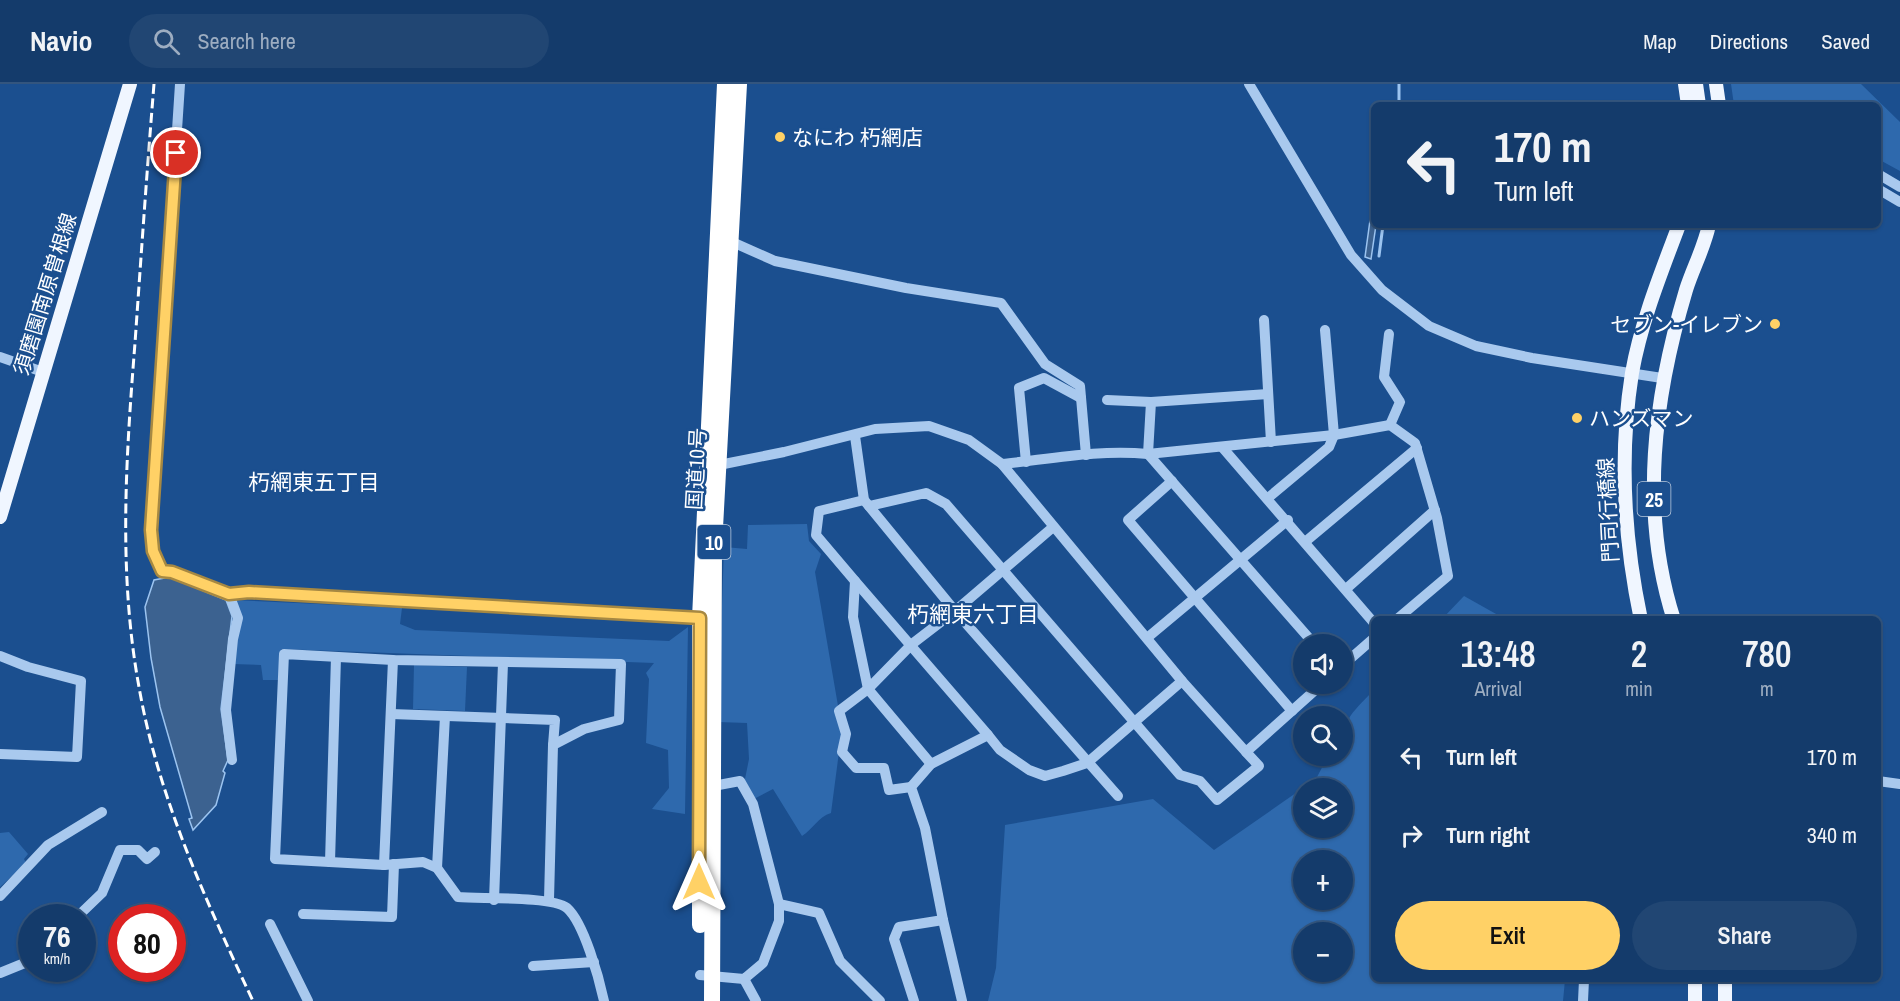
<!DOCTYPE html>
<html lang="en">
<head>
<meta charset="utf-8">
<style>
	:root { --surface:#143b6b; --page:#214673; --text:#f1f3f6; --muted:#9dadc1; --line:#33557e; --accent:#ffd166 }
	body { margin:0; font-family:"Archivo Narrow","Noto Sans JP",sans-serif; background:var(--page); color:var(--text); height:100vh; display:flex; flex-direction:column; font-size:22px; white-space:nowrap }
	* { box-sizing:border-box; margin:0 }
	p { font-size:20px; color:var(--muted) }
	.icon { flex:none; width:33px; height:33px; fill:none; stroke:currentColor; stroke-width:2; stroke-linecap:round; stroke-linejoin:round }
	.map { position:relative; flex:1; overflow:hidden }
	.panel { position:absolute; left:1371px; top:532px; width:510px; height:366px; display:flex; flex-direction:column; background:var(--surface); border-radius:9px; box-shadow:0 2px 4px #0004,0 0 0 2px var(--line) }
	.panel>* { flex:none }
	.top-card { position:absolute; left:1371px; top:18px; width:510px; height:126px; border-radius:9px; box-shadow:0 2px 4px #0004,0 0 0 2px var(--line); background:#143b6b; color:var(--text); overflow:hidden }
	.fabs { position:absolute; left:1293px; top:550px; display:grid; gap:12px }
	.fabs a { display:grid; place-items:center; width:60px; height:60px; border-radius:50%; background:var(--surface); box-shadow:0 2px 4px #0004,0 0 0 2px var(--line); font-size:30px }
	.speed { position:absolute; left:18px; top:820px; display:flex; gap:12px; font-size:30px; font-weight:700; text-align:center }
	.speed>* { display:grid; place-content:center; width:78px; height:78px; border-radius:50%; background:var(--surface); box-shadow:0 2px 4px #0004,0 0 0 2px var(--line); line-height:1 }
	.speed small { font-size:15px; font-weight:400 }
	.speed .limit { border:9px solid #d22; background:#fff; color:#111 }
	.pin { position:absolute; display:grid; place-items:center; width:51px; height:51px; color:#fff; margin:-26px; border:3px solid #fff; border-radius:50%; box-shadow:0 2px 6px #0007 }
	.me { position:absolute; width:66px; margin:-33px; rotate:0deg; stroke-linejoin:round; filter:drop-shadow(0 0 4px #0008) }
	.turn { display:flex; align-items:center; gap:21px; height:126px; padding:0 24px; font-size:27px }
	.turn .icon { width:78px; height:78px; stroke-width:2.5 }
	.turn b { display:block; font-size:42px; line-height:51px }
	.eta { display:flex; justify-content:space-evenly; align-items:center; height:102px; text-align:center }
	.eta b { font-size:36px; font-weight:600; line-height:42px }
	.cta { display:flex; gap:12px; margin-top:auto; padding:12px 24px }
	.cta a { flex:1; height:69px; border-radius:36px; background:var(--accent); color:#111; font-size:24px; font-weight:600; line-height:69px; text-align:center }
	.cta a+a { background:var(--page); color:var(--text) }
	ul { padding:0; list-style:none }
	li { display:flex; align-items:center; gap:18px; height:78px; padding:0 24px }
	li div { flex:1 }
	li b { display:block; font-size:22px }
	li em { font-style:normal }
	header { display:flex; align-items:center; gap:36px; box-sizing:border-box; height:84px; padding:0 30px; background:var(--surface); border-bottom:2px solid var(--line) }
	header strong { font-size:28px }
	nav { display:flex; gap:33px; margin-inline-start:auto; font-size:21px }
	.search { width:420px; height:54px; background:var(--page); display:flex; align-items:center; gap:15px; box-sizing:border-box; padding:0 21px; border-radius:33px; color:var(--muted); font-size:22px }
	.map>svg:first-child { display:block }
	.green { fill:#2e69ad; fill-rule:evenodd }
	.water { fill:#3c6290; stroke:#9cc4f0; stroke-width:1.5 }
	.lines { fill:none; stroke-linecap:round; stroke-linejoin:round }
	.stream { stroke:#9cc4f0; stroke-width:3 }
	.minor { stroke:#a9c9ee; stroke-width:10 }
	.major { stroke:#f0f6ff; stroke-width:14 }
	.highway { stroke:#fff; stroke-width:16 }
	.rail { stroke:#fff; stroke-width:3; stroke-dasharray:10 4.5; stroke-linecap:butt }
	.route-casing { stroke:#a68842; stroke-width:15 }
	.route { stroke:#ffd166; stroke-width:10 }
	.poi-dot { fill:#ffd166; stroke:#1b4f8f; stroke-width:2 }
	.labels { text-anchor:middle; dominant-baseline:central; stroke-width:5; stroke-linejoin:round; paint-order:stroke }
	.shield { fill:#1b4f8f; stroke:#bbcadd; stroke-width:1.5 }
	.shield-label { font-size:20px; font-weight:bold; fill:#fff }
	.poi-label { font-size:21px; fill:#fff; stroke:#1b4f8f; text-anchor:start }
	.street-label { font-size:21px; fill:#fff; stroke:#1b4f8f }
	.neighbourhood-label { font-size:22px; fill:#fff; stroke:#1b4f8f }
</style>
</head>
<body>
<header>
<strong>Navio</strong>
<div class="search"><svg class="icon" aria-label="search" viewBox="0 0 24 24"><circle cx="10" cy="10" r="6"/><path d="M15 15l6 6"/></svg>Search here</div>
<nav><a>Map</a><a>Directions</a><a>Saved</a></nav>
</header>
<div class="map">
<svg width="1900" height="917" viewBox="0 0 1900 917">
	<rect width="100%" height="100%" fill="#1b4f8f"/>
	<g class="green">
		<path d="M1731,0H1861L1900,38V87L1878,75V21H1734Z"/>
		<path d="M807,440L809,457L821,470L815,488L842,645L831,729C818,733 813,745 802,752L773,705L752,716L744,700L749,675L747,639L718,638L724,463L747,465L748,441Z"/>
		<path d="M1464,512L1505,535H1442Z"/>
		<path d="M233,516L402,524L400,540L415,546L669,557L688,543L685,730L652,725L669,704L668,666L646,659L649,595L646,589L654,579L281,565L279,596H263L261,581L233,580Z"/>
		<path d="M414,581L467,583L465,627L413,625Z"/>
		<path d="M1374,606V896H1565L1563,917H988L996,884L1005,741L1153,715L1214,766L1316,695L1328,672H1342C1342,635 1349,632 1374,606ZM1304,705H1342V744H1304ZM1304,777H1342V816H1304ZM1304,849H1342V888H1304Z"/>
		<path d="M9,748L28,770L24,775L26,779L0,803V749Z"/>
	</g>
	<g class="water">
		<path d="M1374,107L1376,141L1371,175L1365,173Z"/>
		<path d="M170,493L226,516L232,532L221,625L228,676L223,687L225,689L216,721L193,746L189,735L192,734L160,623L151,574L145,523L154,496Z"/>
	</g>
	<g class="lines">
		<g class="stream">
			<path d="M1399,0V21"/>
			<path d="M1379,172L1383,141"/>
		</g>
		<g class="minor">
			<path d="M180,0L151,446L153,467L162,487L173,488L229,510L249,508L705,534"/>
			<path d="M1249,0L1351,171L1382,206L1429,242L1476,262L1532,274L1662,294"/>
			<path d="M1878,90L1900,103"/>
			<path d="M1878,105L1900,118"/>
			<path d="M730,157L775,177L906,204L1001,219L1045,280L1080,302L1086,371"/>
			<path d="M1264,236L1271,358"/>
			<path d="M1389,250L1384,293L1400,318L1390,341"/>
			<path d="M0,273L43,288"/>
			<path d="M1268,310L1151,318L1148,370L1315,561"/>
			<path d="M1107,316L1151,318"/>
			<path d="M855,352L864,416L955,527L1118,712"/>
			<path d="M1222,363L1374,539"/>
			<path d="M1026,378L1019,304L1044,294L1081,314"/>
			<path d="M1002,380C1050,375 1100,365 1148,370L1334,351L1390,341L1415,359L1437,434L1448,492L1396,536"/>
			<path d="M719,381L784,368L875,345L929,342L969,356L1002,380L1182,597L1246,668L1322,600"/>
			<path d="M1172,397L1128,436L1292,627"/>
			<path d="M1268,414L1329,363L1334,351L1325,246"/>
			<path d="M864,416L819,427L816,451L855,497L853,533L868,605L931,680"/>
			<path d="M869,422L926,409L946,420L1180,691L1200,697L1217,716L1259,682L1246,668"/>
			<path d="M1305,458L1417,364"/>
			<path d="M855,497L988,651"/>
			<path d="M1346,505L1435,426"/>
			<path d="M229,510L238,534L233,555L226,626L232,676"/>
			<path d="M1147,554L1288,436"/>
			<path d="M0,572L28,583L81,597L77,673L0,670"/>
			<path d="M1342,582L1374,554"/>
			<path d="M391,630L555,636L553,661"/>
			<path d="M1878,697L1900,700"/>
			<path d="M911,703L889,706L884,684H856L842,668L846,650L839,627L868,605L912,560L955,527L1052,444"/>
			<path d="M330,778L336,573"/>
			<path d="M384,781L393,576"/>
			<path d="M437,784L445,632"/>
			<path d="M0,812L48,761L102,728"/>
			<path d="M494,816L503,579"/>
			<path d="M549,816L553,661L584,645L619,636L621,580L393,576L284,570L275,775L384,781L423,778L437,784L458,813C481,815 552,812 567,824C584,839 599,894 604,917"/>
			<path d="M779,820L819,829L840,877L880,917"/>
			<path d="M303,830L392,833L394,780"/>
			<path d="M76,834L102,809L120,766H138L147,775L155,768"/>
			<path d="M270,840L308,917"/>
			<path d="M533,882L594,878"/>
			<path d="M0,889L32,876"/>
			<path d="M700,891L744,895L763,879L779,837V820L753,720L740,697L708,703"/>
			<path d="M744,895L756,917"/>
			<path d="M914,917L894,855L899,843L943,836"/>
			<path d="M962,917L943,836L925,744L911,703L931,680L988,651L1000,666L1029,686L1045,692L1063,687L1087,679L1182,597"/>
			<path d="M1583,917L1584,896"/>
		</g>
		<g class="major">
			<path d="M1685,0L1688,21"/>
			<path d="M1696,0L1699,21"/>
			<path d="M1716,0L1719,21"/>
			<path d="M0,433L130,0"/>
			<path d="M1641,536C1624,455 1619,371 1632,289C1641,238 1661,189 1679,141"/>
			<path d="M1674,536C1639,427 1654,313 1686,206C1693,184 1704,164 1709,141"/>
			<path d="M1695,917V896"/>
			<path d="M1725,917V896"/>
		</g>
		<g class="highway">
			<path d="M700,841V534L725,0"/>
			<path d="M712,917L714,462L739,0"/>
		</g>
		<path class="rail" d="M154,0C147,86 141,173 135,259C126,373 118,489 139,603C158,713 206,817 253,917"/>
	</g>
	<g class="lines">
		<g class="route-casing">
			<path id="route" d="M176,69L151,446L153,467L162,487L172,488L229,510L249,508L700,534L699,798"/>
		</g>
		<use href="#route" class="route"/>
	</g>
	<g class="poi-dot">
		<circle cx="780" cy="53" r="6"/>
		<circle cx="1775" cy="240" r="6"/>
		<circle cx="1577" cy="334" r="6"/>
	</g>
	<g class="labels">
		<g class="shield">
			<rect x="1637.5" y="398" width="33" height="34" rx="4.5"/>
			<rect x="697.5" y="441" width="33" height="34" rx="4.5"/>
		</g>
		<g class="shield-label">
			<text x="1654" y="415">25</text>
			<text x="714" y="458">10</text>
		</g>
		<g class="poi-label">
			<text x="792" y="53">なにわ 朽網店</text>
			<text x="1763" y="240" text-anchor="end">セブン-イレブン</text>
			<text x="1589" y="334">ハンズマン</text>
		</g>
		<g class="street-label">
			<text transform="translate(45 210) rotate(-73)">須磨園南原曽根線</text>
			<text transform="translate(696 385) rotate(-87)">国道10号</text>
			<text transform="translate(1608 426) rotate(-93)">門司行橋線</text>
		</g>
		<g class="neighbourhood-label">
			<text x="314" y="398">朽網東五丁目</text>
			<text x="973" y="530">朽網東六丁目</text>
		</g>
	</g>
</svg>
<div class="fabs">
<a><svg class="icon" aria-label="sound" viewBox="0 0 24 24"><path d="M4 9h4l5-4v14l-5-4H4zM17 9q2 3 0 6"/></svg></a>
<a><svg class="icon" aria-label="search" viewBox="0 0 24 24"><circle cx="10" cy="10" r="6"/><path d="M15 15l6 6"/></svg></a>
<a><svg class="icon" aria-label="layers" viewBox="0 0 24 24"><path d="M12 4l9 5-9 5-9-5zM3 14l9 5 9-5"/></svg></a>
<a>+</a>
<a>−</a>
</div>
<div class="speed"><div>76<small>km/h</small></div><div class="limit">80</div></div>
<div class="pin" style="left:176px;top:69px;background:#d93025"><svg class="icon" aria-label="arrive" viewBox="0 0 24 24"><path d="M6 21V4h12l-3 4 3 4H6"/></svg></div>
<svg class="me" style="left:699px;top:798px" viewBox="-20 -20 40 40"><path d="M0-17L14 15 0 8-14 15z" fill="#ffd166" stroke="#fff" stroke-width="4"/></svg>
<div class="top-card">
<div class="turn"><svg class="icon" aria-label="left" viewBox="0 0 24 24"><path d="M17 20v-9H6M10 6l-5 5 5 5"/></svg><div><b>170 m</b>Turn left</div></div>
</div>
<section class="panel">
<div class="eta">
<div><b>13:48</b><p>Arrival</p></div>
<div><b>2</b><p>min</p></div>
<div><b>780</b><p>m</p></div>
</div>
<ul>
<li><svg class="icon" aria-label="left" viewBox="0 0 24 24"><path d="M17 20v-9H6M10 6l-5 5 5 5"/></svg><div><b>Turn left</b></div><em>170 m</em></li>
<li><svg class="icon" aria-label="right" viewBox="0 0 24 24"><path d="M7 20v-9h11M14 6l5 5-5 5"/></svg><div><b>Turn right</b></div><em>340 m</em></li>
</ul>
<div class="cta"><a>Exit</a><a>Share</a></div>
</section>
</div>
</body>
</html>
